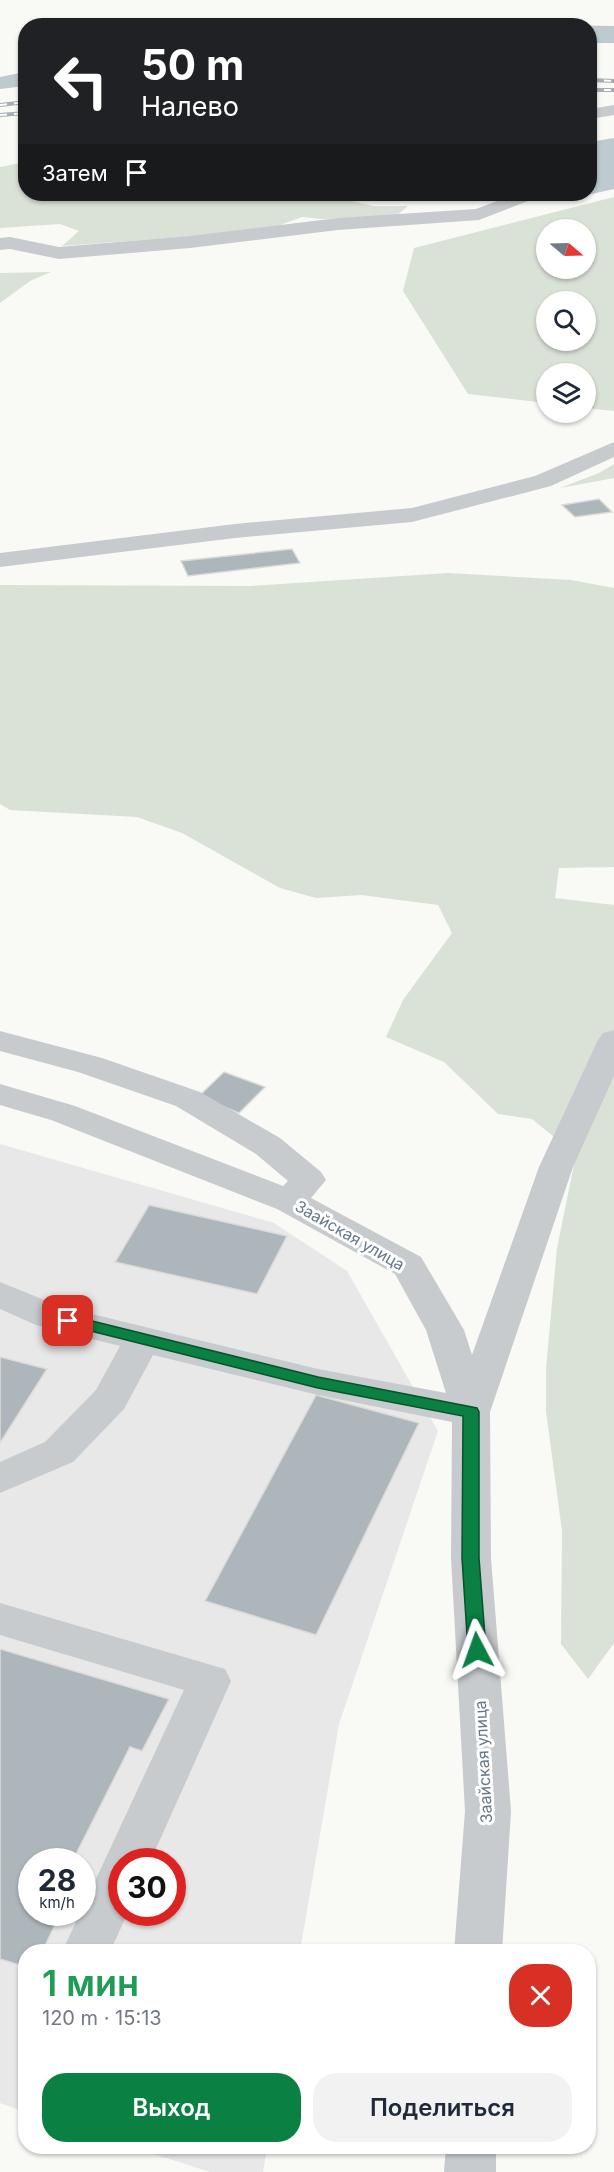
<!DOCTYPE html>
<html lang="ru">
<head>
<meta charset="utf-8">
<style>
	:root { --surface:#fff; --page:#f2f2f3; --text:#1f2937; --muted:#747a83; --accent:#0b8043 }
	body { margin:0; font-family:Inter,sans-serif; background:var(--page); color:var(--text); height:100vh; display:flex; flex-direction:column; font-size:22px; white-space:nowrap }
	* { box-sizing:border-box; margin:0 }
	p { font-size:20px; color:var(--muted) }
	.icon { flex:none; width:33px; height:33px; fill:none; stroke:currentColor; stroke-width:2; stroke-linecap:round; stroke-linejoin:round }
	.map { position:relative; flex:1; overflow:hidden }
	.panel { position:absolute; left:18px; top:1944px; width:578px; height:210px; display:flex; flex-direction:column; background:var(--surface); border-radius:24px; box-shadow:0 2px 4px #0004 }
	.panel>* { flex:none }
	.top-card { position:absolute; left:18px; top:18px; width:579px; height:183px; border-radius:24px; box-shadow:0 2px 4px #0004; background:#202124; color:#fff; overflow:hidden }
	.needle { width:39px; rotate:109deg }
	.fabs { position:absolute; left:536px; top:219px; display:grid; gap:12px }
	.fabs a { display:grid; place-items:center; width:60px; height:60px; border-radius:50%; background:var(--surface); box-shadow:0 2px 4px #0004; font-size:30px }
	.speed { position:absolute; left:18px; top:1848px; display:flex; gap:12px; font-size:30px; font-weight:700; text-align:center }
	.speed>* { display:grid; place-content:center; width:78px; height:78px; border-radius:50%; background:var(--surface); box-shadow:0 2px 4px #0004; line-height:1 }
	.speed small { font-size:15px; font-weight:400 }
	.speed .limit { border:9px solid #d22; background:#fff; color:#111 }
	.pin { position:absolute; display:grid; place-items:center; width:51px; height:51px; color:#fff; margin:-26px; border-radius:12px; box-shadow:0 3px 9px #0006 }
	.me { position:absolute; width:66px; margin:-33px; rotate:356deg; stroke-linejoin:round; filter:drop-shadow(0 0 4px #0008) }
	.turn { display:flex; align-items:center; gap:21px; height:126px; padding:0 24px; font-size:27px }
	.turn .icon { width:78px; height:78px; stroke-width:2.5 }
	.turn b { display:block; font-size:42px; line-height:51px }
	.then { display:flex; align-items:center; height:57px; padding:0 24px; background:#0003; gap:12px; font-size:22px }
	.round { display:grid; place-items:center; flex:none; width:63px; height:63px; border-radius:24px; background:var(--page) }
	.summary { display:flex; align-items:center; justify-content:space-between; height:102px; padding:0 24px }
	h1 { font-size:36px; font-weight:600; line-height:45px; color:#1e9e55 }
	.action { display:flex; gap:12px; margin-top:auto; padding:12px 24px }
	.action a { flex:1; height:69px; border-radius:24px; background:var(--accent); color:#fff; font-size:24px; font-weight:600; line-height:69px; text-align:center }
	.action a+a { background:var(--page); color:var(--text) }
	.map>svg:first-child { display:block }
	.built { fill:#e7e8e7; fill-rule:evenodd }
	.green { fill:#dae1d7; fill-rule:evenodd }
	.water { fill:#bdcace }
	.building { fill:#adb6bb; stroke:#dbdbd8; stroke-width:1.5 }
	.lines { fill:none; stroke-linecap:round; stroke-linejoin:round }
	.minor { fill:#c7cbce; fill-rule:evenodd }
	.rail-casing { stroke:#a7adb3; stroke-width:4 }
	.rail { stroke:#fff; stroke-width:2; stroke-dasharray:7; stroke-linecap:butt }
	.route { fill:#0b8043; stroke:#07532c; stroke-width:1.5 }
	.labels { text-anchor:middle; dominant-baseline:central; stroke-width:6; stroke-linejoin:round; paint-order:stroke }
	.street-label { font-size:16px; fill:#667989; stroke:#fff }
</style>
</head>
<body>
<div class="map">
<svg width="614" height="2172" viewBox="0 0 614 2172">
	<rect width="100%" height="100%" fill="#f9f9f6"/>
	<g class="built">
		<path d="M0,1144L274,1223L347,1271L438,1431L339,1724L300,1951L26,1952L25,2112L0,2103ZM32,1862H82V1912H32ZM122,1862H172V1912H122Z"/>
		<path d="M132,2147H267L263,2172H210Z"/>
	</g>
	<g class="green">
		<path d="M25,162L26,194H347L331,196L373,206H408L396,216L322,219L302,217L264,231L62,246L79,231L60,224L0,228V167Z"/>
		<path d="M614,197V411L585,408V374H546V403L468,394L403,291L414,248ZM546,230H585V268H546ZM546,302H585V340H546Z"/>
		<path d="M51,272L30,281L0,303V273Z"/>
		<path d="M614,464V478L560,488L599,473Z"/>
		<path d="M448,573L571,580L614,588V867L559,868L555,898L614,905V1643L588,1679L561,1644L562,1531L546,1411V1369L557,1248L576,1155L532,1119L498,1114L444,1062L386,1037L403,1000L452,933L438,905L361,895L316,898L280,888L182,833L137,817L10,810L0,804V585L251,586Z"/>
	</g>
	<g class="water">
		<path d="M551,25L614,26V43H590V26L538,25Z"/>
		<path d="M25,72V86L0,89V77Z"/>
		<path d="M614,138V189L578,197L552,194H590V142Z"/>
	</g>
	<g class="building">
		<path d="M599,499L612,512L575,517L562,505Z"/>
		<path d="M292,549L300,563L188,576L181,561Z"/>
		<path d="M224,1072L265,1087L239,1113L198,1097Z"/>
		<path d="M149,1205L287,1236L257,1294L115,1262Z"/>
		<path d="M0,1357L47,1369L0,1443Z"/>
		<path d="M316,1395L419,1423L316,1635L205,1601Z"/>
		<path d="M0,1649L169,1699L142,1751L130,1747L72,1862H32V1912H61L42,1952H26V1967L0,1959Z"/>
	</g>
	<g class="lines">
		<g class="minor">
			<path d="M614,105V115L590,119V109Z"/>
			<path d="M515,194H529L531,197L528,201L479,220L338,230L190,248L59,259L10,249L0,250V238L10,237L59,247L190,236L338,218L476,209Z"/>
			<path d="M614,442V457L551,486L412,522L235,538L0,567V553L235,524L412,508L535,476Z"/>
			<path d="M614,1030V1076L573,1167L490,1412L491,1558L511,1811L502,1952H454L465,1811L451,1558L452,1422L318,1395L153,1355L124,1409L73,1462L0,1493V1462L45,1442L96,1390L120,1346L36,1325L0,1309V1282L59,1306L318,1369L446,1393L426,1330L395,1274L277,1209L51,1120L0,1105V1084L75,1106L283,1186L288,1181L256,1154L176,1106L78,1072L0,1051V1031L102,1058L200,1092L280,1138L321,1172L326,1180L311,1198L421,1257L464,1330L472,1355L539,1167L598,1040L603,1033Z"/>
			<path d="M0,1603L225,1669L231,1681L150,1862H122V1912H128L110,1952H62L184,1690L0,1635Z"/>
			<path d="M446,2146H496V2172H444Z"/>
		</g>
		<g class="rail-casing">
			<g id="rail">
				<path d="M590,80L614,81"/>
				<path d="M590,90H614"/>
				<path d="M0,105L26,102"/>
				<path d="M0,115L26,113"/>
			</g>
		</g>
		<use href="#rail" class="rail"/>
	</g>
	<path class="route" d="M68,1315L318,1377L477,1408L479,1412V1558L486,1650L483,1655L477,1657L471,1655L468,1650L462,1558L463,1416L318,1388L63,1324L60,1321L63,1317Z"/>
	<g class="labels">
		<g class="street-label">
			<text transform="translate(350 1235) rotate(30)">Заайская улица</text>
			<text transform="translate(483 1762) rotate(-93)">Заайская улица</text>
		</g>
	</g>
</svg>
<div class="fabs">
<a><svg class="needle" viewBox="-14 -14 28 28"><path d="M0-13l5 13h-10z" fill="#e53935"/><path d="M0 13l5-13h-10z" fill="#747a83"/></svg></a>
<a><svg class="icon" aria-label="search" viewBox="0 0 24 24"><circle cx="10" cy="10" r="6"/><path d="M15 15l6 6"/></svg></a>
<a><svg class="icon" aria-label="layers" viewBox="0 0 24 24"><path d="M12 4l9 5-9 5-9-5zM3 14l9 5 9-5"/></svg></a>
</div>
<div class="speed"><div>28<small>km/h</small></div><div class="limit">30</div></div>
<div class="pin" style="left:68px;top:1321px;background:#d93025"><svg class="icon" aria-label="arrive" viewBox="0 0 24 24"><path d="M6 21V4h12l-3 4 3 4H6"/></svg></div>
<svg class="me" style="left:477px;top:1650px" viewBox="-20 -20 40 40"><path d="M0-17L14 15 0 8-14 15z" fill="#0b8043" stroke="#fff" stroke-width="4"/></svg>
<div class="top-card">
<div class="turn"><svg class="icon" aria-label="left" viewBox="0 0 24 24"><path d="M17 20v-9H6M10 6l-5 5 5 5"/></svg><div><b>50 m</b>Налево</div></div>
<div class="then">Затем<svg class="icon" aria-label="arrive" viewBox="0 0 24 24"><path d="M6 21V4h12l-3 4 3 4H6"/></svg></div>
</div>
<section class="panel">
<div class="summary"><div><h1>1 мин</h1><p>120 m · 15:13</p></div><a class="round" style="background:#d93025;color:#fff"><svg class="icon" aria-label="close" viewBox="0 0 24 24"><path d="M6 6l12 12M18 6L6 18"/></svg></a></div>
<div class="action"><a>Выход</a><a>Поделиться</a></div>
</section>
</div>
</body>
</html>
